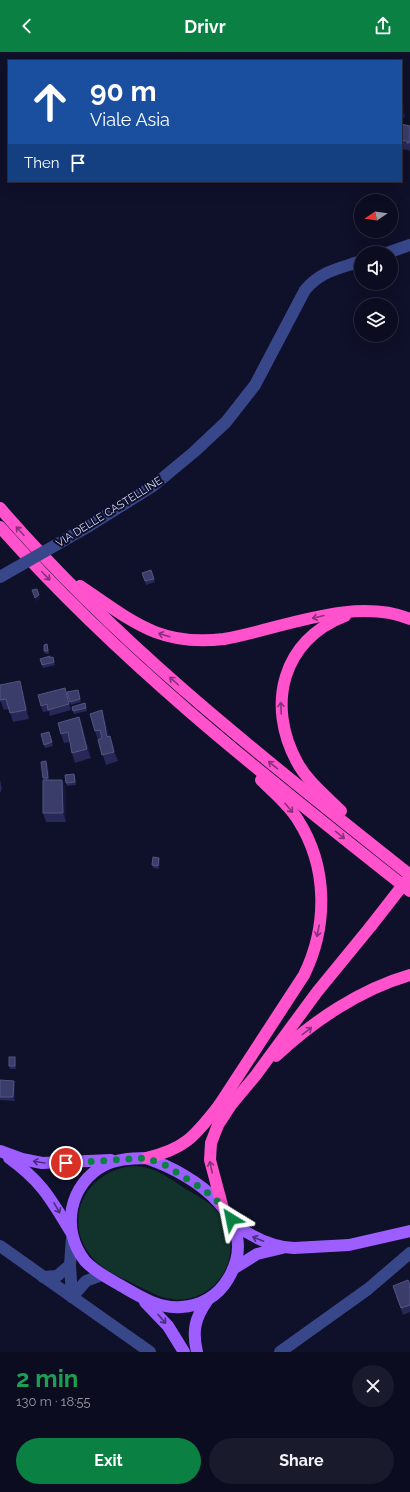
<!DOCTYPE html>
<html lang="en">
<head>
<meta charset="utf-8">
<style>
	:root { --surface:#0b0c1f; --page:#191a2c; --text:#f1f3f6; --muted:#9a9ba4; --line:#2b2c3d; --accent:#0b8043 }
	body { margin:0; font-family:Raleway,sans-serif; background:var(--page); color:var(--text); height:100vh; display:flex; flex-direction:column; font-size:15px; white-space:nowrap }
	* { box-sizing:border-box; margin:0 }
	p { font-size:13px; color:var(--muted) }
	.icon { flex:none; width:22px; height:22px; fill:none; stroke:currentColor; stroke-width:2; stroke-linecap:round; stroke-linejoin:round }
	.map { position:relative; height:1300px; overflow:hidden }
	.details { display:flex; flex-direction:column; background:var(--surface); flex:1 }
	.details>* { flex:none }
	.guide { position:absolute; left:8px; top:8px; width:394px; height:122px; border-radius:0px; box-shadow:0 4px 16px #0002,0 0 0 1px var(--line); background:#1a4fa0; color:#fff; overflow:hidden }
	.needle { width:26px; rotate:257deg }
	.controls { position:absolute; left:354px; top:142px; display:grid; gap:8px }
	.controls a { display:grid; place-items:center; width:44px; height:44px; border-radius:50%; background:var(--surface); box-shadow:0 4px 16px #0002,0 0 0 1px var(--line); font-size:20px }
	.pin { position:absolute; display:grid; place-items:center; width:34px; height:34px; color:#fff; margin:-17px; border:2px solid #fff; border-radius:50%; box-shadow:0 1px 4px #0007 }
	.me { position:absolute; width:44px; margin:-22px; rotate:325deg; stroke-linejoin:round; filter:drop-shadow(0 0 3px #0008) }
	.turn { display:flex; align-items:center; gap:14px; height:84px; padding:0 16px; font-size:18px }
	.turn .icon { width:52px; height:52px; stroke-width:2.5 }
	.turn b { display:block; font-size:28px; line-height:34px }
	.then { display:flex; align-items:center; height:38px; padding:0 16px; background:#0003; gap:8px; font-size:15px }
	.round { display:grid; place-items:center; flex:none; width:42px; height:42px; border-radius:21px; background:var(--page) }
	.overview { display:flex; align-items:center; justify-content:space-between; height:68px; padding:0 16px }
	h1 { font-size:24px; font-weight:700; line-height:30px; color:#1e9e55 }
	.primary-button { display:flex; gap:8px; margin-top:auto; padding:8px 16px }
	.primary-button a { flex:1; height:46px; border-radius:24px; background:var(--accent); color:#fff; font-size:16px; font-weight:700; line-height:46px; text-align:center }
	.primary-button a+a { background:var(--page); color:var(--text) }
	header { display:flex; justify-content:space-between; align-items:center; height:52px; padding:0 16px; background:var(--accent); color:#fff; font-size:18px; font-weight:700 }
	.map>svg:first-child { display:block }
	.green { fill:#12332b }
	.lines { fill:none; stroke-linecap:round; stroke-linejoin:round }
	.minor { stroke:#38478a; stroke-width:12 }
	.major { stroke:#9e5eff; stroke-width:12 }
	.highway { stroke:#ff52cc; stroke-width:12 }
	.minor-bridge { stroke:#38478a; stroke-width:12 }
	.highway-bridge { stroke:#ff52cc; stroke-width:12 }
	.wall { fill:#272858 }
	.shaded-wall { fill:#16173d }
	.building { fill:#3a3c6a; stroke:#535581 }
	.oneway { stroke:#87317a }
	.oneway2 { stroke:#482f7f }
	.route { stroke:#0b8043; stroke-width:7; stroke-dasharray:0 12.6 }
	.labels { text-anchor:middle; dominant-baseline:central; stroke-width:4; stroke-linejoin:round; paint-order:stroke }
	.street-label { font-size:11px; fill:#d7dbff; stroke:#0f1029 }
</style>
</head>
<body>
<header><svg class="icon" aria-label="back" viewBox="0 0 24 24"><path d="M15 5l-7 7 7 7"/></svg>Drivr<svg class="icon" aria-label="share" viewBox="0 0 24 24"><path d="M12 15V3M7 8l5-5 5 5M5 13v7h14v-7"/></svg></header>
<div class="map">
<svg width="410" height="1300" viewBox="0 0 410 1300">
	<rect width="100%" height="100%" fill="#0f1029"/>
	<path class="green" d="M135,1114C155,1115 168,1125 184,1136C194,1142 206,1148 214,1156C233,1174 236,1204 221,1225C213,1237 200,1245 186,1247C168,1250 154,1242 138,1234C120,1225 99,1217 88,1200C62,1161 91,1116 135,1114Z"/>
	<g class="lines">
		<g class="minor">
			<path d="M387,201L410,193"/>
			<path d="M89,474L153,434L194,400L226,370L255,333L305,238C321,219 338,217 361,209"/>
			<path d="M72,1185L70,1213L72,1245"/>
			<path d="M0,1194L150,1300"/>
			<path d="M43,1225L57,1224L70,1213"/>
			<path d="M72,1245L86,1229L102,1223"/>
			<path d="M280,1300L368,1237L410,1201"/>
		</g>
		<g class="major">
			<path d="M0,1099L22,1107L42,1111L111,1108"/>
			<path d="M9,1106C42,1130 50,1146 71,1180"/>
			<path d="M146,1106C194,1122 264,1168 228,1227C218,1244 201,1254 181,1255C161,1257 142,1246 125,1236C112,1228 96,1221 85,1209C60,1178 69,1131 105,1113C117,1107 132,1106 146,1106Z"/>
			<path d="M234,1172C252,1185 271,1195 294,1196L349,1193L410,1179"/>
			<path d="M233,1217L257,1202L282,1196"/>
			<path d="M145,1250L168,1274L184,1300"/>
			<path d="M197,1300C192,1279 195,1266 207,1249"/>
		</g>
		<g class="highway">
			<path d="M0,456C121,596 267,709 410,823"/>
			<path d="M0,475C121,612 267,726 410,839"/>
			<path d="M80,534C131,568 158,595 224,587C281,577 354,544 410,567"/>
			<path d="M341,759C326,744 307,729 297,710C266,653 282,588 345,564"/>
			<path d="M276,1004C313,969 361,937 410,923"/>
			<path d="M216,1058L304,923C328,874 328,815 298,768C289,753 274,741 261,728"/>
			<path d="M146,1106C187,1097 196,1082 221,1051"/>
			<path d="M222,1153L210,1108L211,1091L218,1073L231,1053L256,1023L317,940L371,874"/>
		</g>
		<path class="minor-bridge" d="M0,525L89,474"/>
		<path class="highway-bridge" d="M371,874L410,824"/>
	</g>
	<g class="wall">
		<path d="M401,46L404,53L403,58L405,63L404,66L402,65L401,69Z"/>
		<path d="M401,72L410,74V100L409,98L401,97Z"/>
		<path d="M151,518L155,530L146,533L142,521Z"/>
		<path d="M47,592L48,596L49,602H45L44,599Z"/>
		<path d="M53,605L55,613L43,616L40,607Z"/>
		<path d="M78,638L81,650L71,653L70,650Z"/>
		<path d="M23,639L29,667L13,670L9,657L4,658L0,648Z"/>
		<path d="M67,642L71,658L50,664L49,659L43,660L41,654Z"/>
		<path d="M85,651L87,659L74,662L72,655Z"/>
		<path d="M79,665L82,674L91,706L75,711L72,701L70,690L64,691L61,682Z"/>
		<path d="M105,668L109,684L113,694L118,709L106,713L95,679Z"/>
		<path d="M49,680L53,694L45,696L44,693Z"/>
		<path d="M48,713L49,728H62L66,738V770H46L43,761V726Z"/>
		<path d="M74,722L75,725L76,733L67,734L66,731Z"/>
		<path d="M0,728L2,737L1,738V740H0Z"/>
		<path d="M159,806L160,809L159,817L153,816L152,813Z"/>
		<path d="M16,1009V1017H10L9,1014Z"/>
		<path d="M0,1028L15,1032V1049L0,1048Z"/>
		<path d="M410,1233V1260L403,1263L393,1234Z"/>
	</g>
	<g class="shaded-wall">
		<path d="M402,46L404,53L403,58L405,63L404,66L402,59H401V50Z"/>
		<path d="M39,543L40,546L36,550L35,546Z"/>
		<path d="M20,629L23,639L29,667L26,658Z"/>
		<path d="M65,636L67,642L71,658L69,652Z"/>
		<path d="M102,658L105,668L111,694L107,685Z"/>
		<path d="M79,665L82,674L91,706L87,697Z"/>
		<path d="M110,684L113,694L118,709L114,700Z"/>
		<path d="M46,709L48,713L49,729L48,726Z"/>
		<path d="M62,728L66,738V770L63,761Z"/>
		<path d="M159,806L160,809L159,817L158,814Z"/>
		<path d="M15,1005L16,1009V1017L15,1014Z"/>
		<path d="M14,1029L15,1032V1049L13,1045Z"/>
	</g>
	<g class="building">
		<path d="M401,72L410,74V87L409,91H407V89L401,88Z"/>
		<path d="M151,518L154,527L145,529L142,521Z"/>
		<path d="M37,537L39,543L35,546L32,538Z"/>
		<path d="M47,592L48,599H44V593Z"/>
		<path d="M50,604V606L53,605L54,610L42,613L40,607Z"/>
		<path d="M20,629L26,658L10,661L6,647L0,648V633Z"/>
		<path d="M65,636L69,652L48,658L47,652L41,654L38,643Z"/>
		<path d="M78,638L80,647L70,650L67,640Z"/>
		<path d="M85,651L86,656L73,659L72,655Z"/>
		<path d="M102,658L107,685L110,684L114,700L102,703L98,688L102,686L100,678L95,679L90,662Z"/>
		<path d="M79,665L87,697L72,701L68,680L61,682L58,671Z"/>
		<path d="M49,680L52,690L44,693L41,682Z"/>
		<path d="M46,709L48,726H43L41,710Z"/>
		<path d="M74,722L75,730L66,731L65,723Z"/>
		<path d="M43,728H62L63,761H43Z"/>
		<path d="M153,805L159,806L158,814L152,813Z"/>
		<rect x="9" y="1005" width="6" height="9"/>
		<path d="M0,1028L14,1029L13,1045H0Z"/>
		<path d="M408,1228L410,1233V1253L401,1256L393,1234Z"/>
	</g>
	<defs><path id="oneway-shaft" d="M-6 0H5M1.5-3L5.5 0L1.5 3" fill="none" stroke-width="1.6" stroke-linecap="round" stroke-linejoin="round"/></defs>
	<g class="oneway">
		<use href="#oneway-shaft" transform="translate(20 479) rotate(-132)"/>
		<use href="#oneway-shaft" transform="translate(46 524) rotate(46)"/>
		<use href="#oneway-shaft" transform="translate(318 565) rotate(166)"/>
		<use href="#oneway-shaft" transform="translate(164 583) rotate(-163)"/>
		<use href="#oneway-shaft" transform="translate(174 629) rotate(-138)"/>
		<use href="#oneway-shaft" transform="translate(281 656) rotate(-93)"/>
		<use href="#oneway-shaft" transform="translate(273 713) rotate(-141)"/>
		<use href="#oneway-shaft" transform="translate(289 756) rotate(49)"/>
		<use href="#oneway-shaft" transform="translate(340 783) rotate(39)"/>
		<use href="#oneway-shaft" transform="translate(318 879) rotate(101)"/>
		<use href="#oneway-shaft" transform="translate(307 979) rotate(-38)"/>
		<use href="#oneway-shaft" transform="translate(211 1115) rotate(-102)"/>
	</g>
	<g class="oneway2">
		<use href="#oneway-shaft" transform="translate(39 1110) rotate(-171)"/>
		<use href="#oneway-shaft" transform="translate(57 1156) rotate(60)"/>
		<use href="#oneway-shaft" transform="translate(258 1187) rotate(-158)"/>
		<use href="#oneway-shaft" transform="translate(162 1267) rotate(49)"/>
	</g>
	<g class="lines">
		<path class="route" d="M66,1111L146,1106L165,1113L203,1137L222,1153L231,1167"/>
	</g>
	<g class="labels">
		<g class="street-label">
			<text transform="translate(109 460) rotate(-32)">VIA DELLE CASTELLINE</text>
		</g>
	</g>
</svg>
<div class="controls">
<a><svg class="needle" viewBox="-14 -14 28 28"><path d="M0-13l5 13h-10z" fill="#e53935"/><path d="M0 13l5-13h-10z" fill="#9a9ba4"/></svg></a>
<a><svg class="icon" aria-label="sound" viewBox="0 0 24 24"><path d="M4 9h4l5-4v14l-5-4H4zM17 9q2 3 0 6"/></svg></a>
<a><svg class="icon" aria-label="layers" viewBox="0 0 24 24"><path d="M12 4l9 5-9 5-9-5zM3 14l9 5 9-5"/></svg></a>
</div>
<div class="pin" style="left:66px;top:1111px;background:#d93025"><svg class="icon" aria-label="arrive" viewBox="0 0 24 24"><path d="M6 21V4h12l-3 4 3 4H6"/></svg></div>
<svg class="me" style="left:231px;top:1167px" viewBox="-20 -20 40 40"><path d="M0-17L14 15 0 8-14 15z" fill="#0b8043" stroke="#fff" stroke-width="4"/></svg>
<div class="guide">
<div class="turn"><svg class="icon" aria-label="ahead" viewBox="0 0 24 24"><path d="M12 20V5M6 11l6-6 6 6"/></svg><div><b>90 m</b>Viale Asia</div></div>
<div class="then">Then<svg class="icon" aria-label="arrive" viewBox="0 0 24 24"><path d="M6 21V4h12l-3 4 3 4H6"/></svg></div>
</div>
</div>
<section class="details">
<div class="overview"><div><h1>2 min</h1><p>130 m · 18:55</p></div><a class="round"><svg class="icon" aria-label="close" viewBox="0 0 24 24"><path d="M6 6l12 12M18 6L6 18"/></svg></a></div>
<div class="primary-button"><a>Exit</a><a>Share</a></div>
</section>
</body>
</html>
